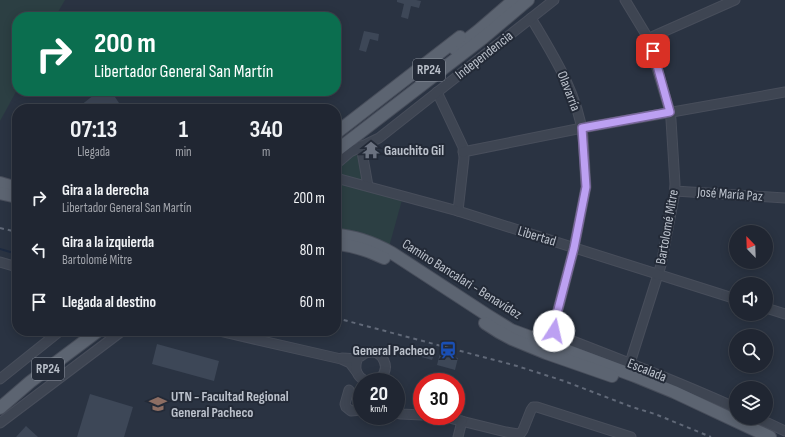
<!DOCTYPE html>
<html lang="es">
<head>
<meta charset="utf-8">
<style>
	:root { --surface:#202632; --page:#2d323e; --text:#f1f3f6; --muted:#a2a5ac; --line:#3d434d }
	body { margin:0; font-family:"Sofia Sans Condensed",sans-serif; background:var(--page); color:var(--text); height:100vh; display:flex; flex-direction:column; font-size:15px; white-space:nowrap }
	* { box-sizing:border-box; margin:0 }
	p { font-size:13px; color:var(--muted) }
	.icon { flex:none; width:22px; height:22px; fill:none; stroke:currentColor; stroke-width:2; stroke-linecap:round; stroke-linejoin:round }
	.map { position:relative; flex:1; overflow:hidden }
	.drawer { position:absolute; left:12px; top:104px; width:329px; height:232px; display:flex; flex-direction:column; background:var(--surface); border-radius:16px; box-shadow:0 2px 10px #0003,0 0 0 1px var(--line) }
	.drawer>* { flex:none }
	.hud { position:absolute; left:12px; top:12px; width:329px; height:84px; border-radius:16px; box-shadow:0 2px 10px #0003,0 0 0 1px var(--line); background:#0b6e4f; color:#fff; overflow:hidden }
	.needle { width:26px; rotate:337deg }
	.buttons { position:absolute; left:729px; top:225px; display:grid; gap:8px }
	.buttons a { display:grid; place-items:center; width:44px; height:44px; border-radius:50%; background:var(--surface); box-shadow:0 2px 10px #0003,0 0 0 1px var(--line); font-size:20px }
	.speed { position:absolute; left:353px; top:373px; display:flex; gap:8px; font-size:20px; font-weight:700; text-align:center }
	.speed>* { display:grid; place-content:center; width:52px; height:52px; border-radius:50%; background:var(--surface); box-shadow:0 2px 10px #0003,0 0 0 1px var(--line); line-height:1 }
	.speed small { font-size:10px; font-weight:400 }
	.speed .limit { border:6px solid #d22; background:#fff; color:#111 }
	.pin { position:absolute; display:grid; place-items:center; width:34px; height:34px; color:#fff; margin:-17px; border-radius:8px; box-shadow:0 2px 6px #0006 }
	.me { position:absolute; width:44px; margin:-22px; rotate:10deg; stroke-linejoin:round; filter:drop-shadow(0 0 3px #0008) }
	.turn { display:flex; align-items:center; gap:14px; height:84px; padding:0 16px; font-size:18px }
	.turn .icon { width:52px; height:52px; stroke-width:2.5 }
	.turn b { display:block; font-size:28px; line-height:34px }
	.eta { display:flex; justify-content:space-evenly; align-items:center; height:68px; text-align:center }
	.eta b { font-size:24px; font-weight:700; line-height:28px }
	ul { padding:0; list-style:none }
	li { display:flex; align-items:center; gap:12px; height:52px; padding:0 16px }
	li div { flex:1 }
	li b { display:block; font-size:15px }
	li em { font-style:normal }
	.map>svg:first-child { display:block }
	.green { fill:#2c3f43 }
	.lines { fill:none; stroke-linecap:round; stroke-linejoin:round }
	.stream { stroke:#1d2a40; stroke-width:2 }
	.building { fill:#3d4757 }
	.minor-casing { stroke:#484e5b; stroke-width:11 }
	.major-casing { stroke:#484e5b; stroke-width:14 }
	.minor { stroke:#3e4552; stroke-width:9 }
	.major { stroke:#5c6471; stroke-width:12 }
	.rail { stroke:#616978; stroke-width:2; stroke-dasharray:4 4; stroke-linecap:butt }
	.route-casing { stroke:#7a689d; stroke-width:10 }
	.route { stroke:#bca0f2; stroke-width:7 }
	.labels { text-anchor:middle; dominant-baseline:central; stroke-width:4; stroke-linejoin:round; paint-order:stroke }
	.shield { fill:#232a37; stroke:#8d949f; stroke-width:1 }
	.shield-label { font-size:13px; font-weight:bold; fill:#bbc1cb }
	.street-label { font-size:14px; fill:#bbc1cb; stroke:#232a37 }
	.poi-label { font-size:14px; font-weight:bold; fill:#bbc1cb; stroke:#232a37; text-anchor:start }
</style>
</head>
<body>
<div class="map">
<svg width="785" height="437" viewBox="0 0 785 437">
	<rect width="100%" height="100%" fill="#2a3342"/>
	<g class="green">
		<path d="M0,0H65L55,17H17V90L0,121Z"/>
		<path d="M354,155H359L363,176L360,181L336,175V169Z"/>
		<path d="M336,181L402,200L389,247L336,232Z"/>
	</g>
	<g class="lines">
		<path class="stream" d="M0,249L17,254"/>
	</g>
	<g class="building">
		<path d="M397,0H416L421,1L419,8L411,6L408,19L401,17L404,4L397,2Z"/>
		<path d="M364,31L379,34L378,41L370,39L366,52L359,50Z"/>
		<path d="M99,91H122L115,97L119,103L111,109H76Z"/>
		<path d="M157,344L219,361L214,381L152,364Z"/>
		<path d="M406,346L434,355L432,360L404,352Z"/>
		<path d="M440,353L458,358L455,370L437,365Z"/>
		<path d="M90,394L133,407L124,437H77Z"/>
		<path d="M26,426L38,437H16Z"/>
	</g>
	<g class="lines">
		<g class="minor-casing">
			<g id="minor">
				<path d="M625,0L645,33L650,45L670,112L671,120L675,184L674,197L661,265L630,363"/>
				<path d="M531,18C553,55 577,92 583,136L586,187L585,192L574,248L554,325V331L557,335C617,358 677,381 736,408"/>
				<path d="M647,39L735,0"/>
				<path d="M437,92L463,147L464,158L458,211"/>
				<path d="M361,146L368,186"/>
				<path d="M463,152L582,128L785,92"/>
				<path d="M336,164L350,152L379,138L554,0"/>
				<path d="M336,178L458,211L736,299"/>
				<path d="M675,191L785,198"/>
				<path d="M0,262L17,267"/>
				<path d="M766,308L785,314"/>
				<path d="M219,331L341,359L350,363L356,371"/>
				<path d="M342,358C346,358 356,359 358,358C359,357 360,356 361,356C364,353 368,352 372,352C378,352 382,356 384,361C386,365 386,369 384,373C376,391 348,379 358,358"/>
				<path d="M0,379L60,331"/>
				<path d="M349,390L345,404L346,407L351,411L362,410"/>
				<path d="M358,392V403L361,410"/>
				<path d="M396,413L401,414L422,415"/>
				<path d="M435,416L449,418L506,432L518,434L521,433L523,430L531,410L533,407H537L631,437"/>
				<path d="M757,418L785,431"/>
				<path d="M0,423L122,331"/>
				<path d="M458,437L462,421"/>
			</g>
		</g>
		<g class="major-casing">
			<g id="major">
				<path d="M455,49L478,31L514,0"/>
				<path d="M336,133L460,37"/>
				<path d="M336,151L483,38L528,0"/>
				<path d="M0,183L17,188"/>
				<path d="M0,193L17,197"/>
				<path d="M336,235C357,236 374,243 392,253L487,315L511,330L635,376L674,392L770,437"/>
				<path d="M339,244C355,246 370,251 384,258"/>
				<path d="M485,323L499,332L512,339L546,353L612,376"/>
				<path d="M0,408L30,382L98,331"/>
			</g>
		</g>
		<use href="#minor" class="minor"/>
		<use href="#major" class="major"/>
		<g class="rail">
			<path d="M0,228L17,232"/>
			<path d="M336,318L517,366L564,381L632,407L655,414L711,437"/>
		</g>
	</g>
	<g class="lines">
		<g class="route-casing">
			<path id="route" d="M554,331V325L574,248L585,192L586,187L582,128L670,112L653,51"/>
		</g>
		<use href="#route" class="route"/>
	</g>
	<defs>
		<g id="temple-bare" transform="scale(1.38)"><path d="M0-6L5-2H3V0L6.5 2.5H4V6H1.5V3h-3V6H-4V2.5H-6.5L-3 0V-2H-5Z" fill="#6b7280" stroke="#232a37" stroke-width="2.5" paint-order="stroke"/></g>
		<g id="station-bare" transform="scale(1.38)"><path d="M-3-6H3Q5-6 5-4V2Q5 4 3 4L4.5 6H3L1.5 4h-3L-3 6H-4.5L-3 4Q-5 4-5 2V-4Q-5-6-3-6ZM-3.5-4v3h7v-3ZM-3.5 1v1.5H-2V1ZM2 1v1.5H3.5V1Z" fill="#1a4fb4" stroke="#232a37" stroke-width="2.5" paint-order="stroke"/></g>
		<g id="university-bare" transform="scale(1.38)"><path d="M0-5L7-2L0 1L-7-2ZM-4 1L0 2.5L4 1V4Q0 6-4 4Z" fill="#8d6e63" stroke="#232a37" stroke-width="2.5" paint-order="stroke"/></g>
	</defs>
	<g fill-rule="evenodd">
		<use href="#temple-bare" x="371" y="150"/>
		<use href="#station-bare" x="448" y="350"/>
		<use href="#university-bare" x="158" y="404"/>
	</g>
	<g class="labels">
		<g class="shield">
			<rect x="413" y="59" width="32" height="22" rx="3"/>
			<rect x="32" y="358" width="32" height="22" rx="3"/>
		</g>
		<g class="shield-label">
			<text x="429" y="70">RP24</text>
			<text x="48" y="369">RP24</text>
		</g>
		<g class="street-label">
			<text transform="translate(484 55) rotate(-38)">Independencia</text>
			<text transform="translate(569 91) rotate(69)">Olavarría</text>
			<text transform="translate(730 194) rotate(4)">José María Paz</text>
			<text transform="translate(667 227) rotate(-80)">Bartolomé Mitre</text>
			<text transform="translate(537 236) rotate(17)">Libertad</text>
			<text transform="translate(462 279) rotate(32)">Camino Bancalari - Benavídez</text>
			<text transform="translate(647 370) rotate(22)">Escalada</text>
		</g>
		<g class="poi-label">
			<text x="384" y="150">Gauchito Gil</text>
			<text x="435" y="350" text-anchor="end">General Pacheco</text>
			<text x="171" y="396">UTN - Facultad Regional<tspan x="171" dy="16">General Pacheco</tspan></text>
		</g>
	</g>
</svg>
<div class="buttons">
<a><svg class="needle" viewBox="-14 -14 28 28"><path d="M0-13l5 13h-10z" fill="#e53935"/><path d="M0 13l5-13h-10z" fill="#a2a5ac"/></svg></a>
<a><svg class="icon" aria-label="sound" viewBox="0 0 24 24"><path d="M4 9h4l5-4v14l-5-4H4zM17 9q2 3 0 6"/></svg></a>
<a><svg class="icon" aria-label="search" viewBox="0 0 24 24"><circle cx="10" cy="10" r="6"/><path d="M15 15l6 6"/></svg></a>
<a><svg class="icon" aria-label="layers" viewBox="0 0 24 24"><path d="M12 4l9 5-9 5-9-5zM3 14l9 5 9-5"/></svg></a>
</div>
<div class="speed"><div>20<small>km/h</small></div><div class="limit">30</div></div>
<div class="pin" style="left:653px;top:51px;background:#d93025"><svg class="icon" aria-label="arrive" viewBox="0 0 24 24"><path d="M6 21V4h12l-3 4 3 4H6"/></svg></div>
<svg class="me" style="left:554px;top:331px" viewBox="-20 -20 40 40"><circle r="19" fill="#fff"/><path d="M0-13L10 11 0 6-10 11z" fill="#bca0f2"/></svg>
<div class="hud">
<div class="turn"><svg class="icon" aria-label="right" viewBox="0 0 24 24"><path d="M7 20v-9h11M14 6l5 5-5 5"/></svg><div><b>200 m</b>Libertador General San Martín</div></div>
</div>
<section class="drawer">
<div class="eta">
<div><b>07:13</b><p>Llegada</p></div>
<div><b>1</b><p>min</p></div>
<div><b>340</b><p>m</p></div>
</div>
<ul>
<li><svg class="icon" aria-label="right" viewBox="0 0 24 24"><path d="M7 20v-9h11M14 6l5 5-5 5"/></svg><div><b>Gira a la derecha</b><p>Libertador General San Martín</p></div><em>200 m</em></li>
<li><svg class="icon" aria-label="left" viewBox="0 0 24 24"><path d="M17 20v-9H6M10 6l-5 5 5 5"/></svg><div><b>Gira a la izquierda</b><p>Bartolomé Mitre</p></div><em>80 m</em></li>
<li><svg class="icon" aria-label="arrive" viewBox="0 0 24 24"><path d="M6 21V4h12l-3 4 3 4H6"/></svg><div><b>Llegada al destino</b></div><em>60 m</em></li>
</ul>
</section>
</div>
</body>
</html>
